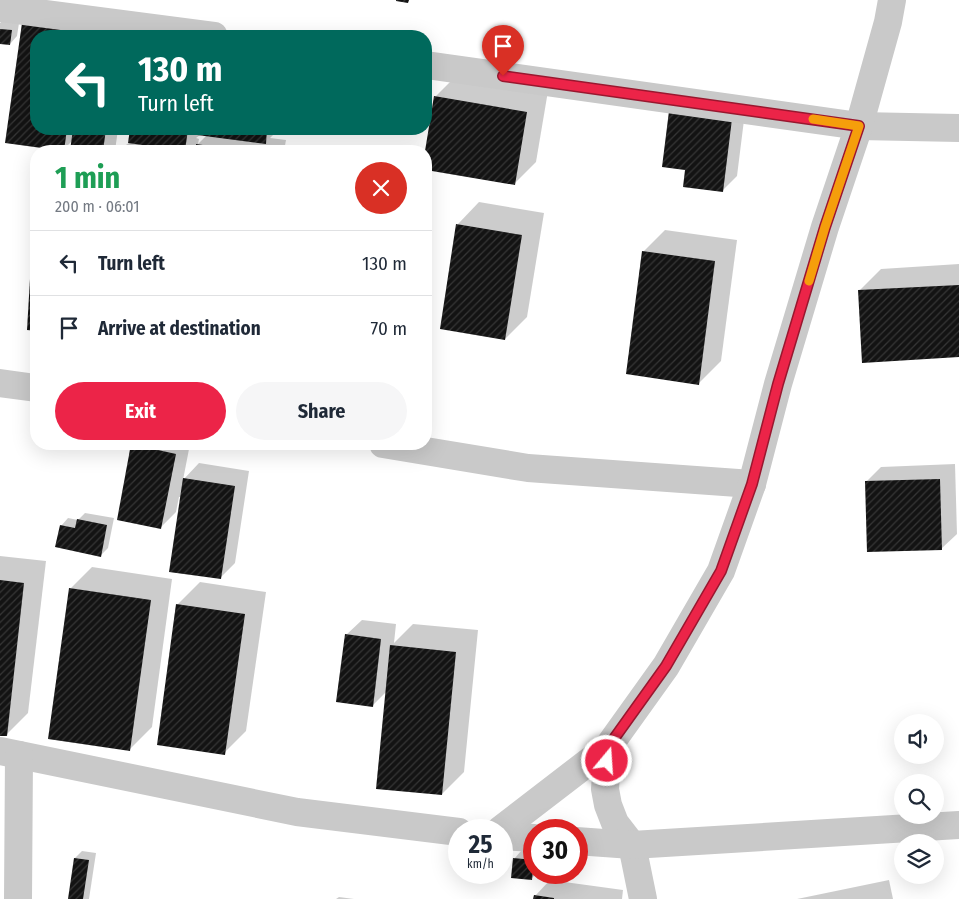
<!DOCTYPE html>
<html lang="en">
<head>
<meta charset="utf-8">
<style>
	:root { --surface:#fff; --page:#f6f6f7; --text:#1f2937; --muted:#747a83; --line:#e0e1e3; --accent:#ec2448 }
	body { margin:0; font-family:"Fira Sans Condensed",sans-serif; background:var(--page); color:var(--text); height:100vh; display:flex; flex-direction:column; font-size:19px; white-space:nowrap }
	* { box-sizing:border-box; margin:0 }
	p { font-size:16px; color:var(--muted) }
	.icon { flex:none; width:28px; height:28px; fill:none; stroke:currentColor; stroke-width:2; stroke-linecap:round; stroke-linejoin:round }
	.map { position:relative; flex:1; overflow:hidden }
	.drawer { position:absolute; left:30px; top:145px; width:402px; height:305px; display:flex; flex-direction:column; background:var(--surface); border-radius:20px; box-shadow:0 5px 20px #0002 }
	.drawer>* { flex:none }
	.hud { position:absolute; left:30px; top:30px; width:402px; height:105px; border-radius:20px; box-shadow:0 5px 20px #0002; background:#00695c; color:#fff; overflow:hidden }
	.fabs { position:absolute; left:894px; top:714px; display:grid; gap:10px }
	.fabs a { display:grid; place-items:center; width:50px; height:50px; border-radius:50%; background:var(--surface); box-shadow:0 5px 20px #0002; font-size:25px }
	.speed { position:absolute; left:448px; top:819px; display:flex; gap:10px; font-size:25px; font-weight:700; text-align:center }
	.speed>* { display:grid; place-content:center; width:65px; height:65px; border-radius:50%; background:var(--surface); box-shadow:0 5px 20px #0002; line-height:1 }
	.speed small { font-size:12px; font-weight:400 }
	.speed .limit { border:8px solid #d22; background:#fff; color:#111 }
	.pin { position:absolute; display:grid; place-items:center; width:42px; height:42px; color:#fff; margin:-51px -21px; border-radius:50% 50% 50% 0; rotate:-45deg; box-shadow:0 0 5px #0007 }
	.pin .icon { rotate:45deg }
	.me { position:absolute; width:55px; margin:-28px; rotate:18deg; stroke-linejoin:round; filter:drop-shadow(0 0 4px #0008) }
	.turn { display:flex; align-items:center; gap:18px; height:105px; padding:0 25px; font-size:22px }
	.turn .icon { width:65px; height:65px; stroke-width:2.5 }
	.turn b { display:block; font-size:35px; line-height:42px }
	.round { display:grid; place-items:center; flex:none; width:52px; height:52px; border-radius:26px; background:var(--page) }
	.overview { display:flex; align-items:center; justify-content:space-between; height:85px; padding:0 25px }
	h1 { font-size:30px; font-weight:700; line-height:38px; color:#1e9e55 }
	.action { display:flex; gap:10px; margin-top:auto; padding:10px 25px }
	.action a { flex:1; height:58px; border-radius:30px; background:var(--accent); color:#fff; font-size:20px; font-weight:700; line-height:58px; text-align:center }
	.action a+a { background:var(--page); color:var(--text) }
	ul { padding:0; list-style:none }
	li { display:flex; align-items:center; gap:15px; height:65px; padding:0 25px; border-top:1px solid var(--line) }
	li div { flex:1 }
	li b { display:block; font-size:19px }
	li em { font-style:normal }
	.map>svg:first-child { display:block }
	.shadow { fill:#0003; fill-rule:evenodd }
	.building { fill:url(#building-hatch) }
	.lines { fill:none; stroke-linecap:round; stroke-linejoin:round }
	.minor { stroke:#c9c9c9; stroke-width:28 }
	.route-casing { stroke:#99172f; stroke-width:12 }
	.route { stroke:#ec2448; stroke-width:9 }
	.slow { stroke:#f59e0b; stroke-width:9 }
</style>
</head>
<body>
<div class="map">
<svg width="959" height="899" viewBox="0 0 959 899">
	<defs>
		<pattern id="building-hatch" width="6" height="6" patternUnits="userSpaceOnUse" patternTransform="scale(1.25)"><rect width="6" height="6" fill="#131313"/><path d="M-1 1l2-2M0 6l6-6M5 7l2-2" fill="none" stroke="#363636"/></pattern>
	</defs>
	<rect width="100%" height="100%" fill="#fff"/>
	<g class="shadow">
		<path d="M2,21L19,23L17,36L10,44L0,42V23Z"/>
		<path d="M23,23L127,36H36V129H118L115,151H71L72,141L63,150L6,142Z"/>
		<path d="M457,75L548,91L536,162L514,184L426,151L435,97Z"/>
		<path d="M746,104L737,176L722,191L686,169Z"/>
		<path d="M131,129H279L270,138L286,140L284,151H125L126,145L129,143ZM200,135H207L198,144L199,139L196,138Z"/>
		<path d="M479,202L544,213L527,317L505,339L441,328L458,224Z"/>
		<path d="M665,230L737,240L721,361L699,383L643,252Z"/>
		<path d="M959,264V356L859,291L881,269Z"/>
		<path d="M36,274V330L28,329L31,279Z"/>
		<path d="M134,444H190L183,480L199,463L249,471L235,563L220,578L181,497H179L176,512L161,527L132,445Z"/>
		<path d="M955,464L957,534L941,549L866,482L881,467Z"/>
		<path d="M85,513L114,518L108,548L101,555L61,526L68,518L78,520Z"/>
		<path d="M0,556L46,561L28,713L6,735L0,734Z"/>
		<path d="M92,567L172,579L152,727L130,749L70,589Z"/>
		<path d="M200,582L266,592L246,731L224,753L178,604Z"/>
		<path d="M362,620L396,624L394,643L413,624L478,630L464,772L442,794L387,691L372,706L346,635Z"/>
		<path d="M82,851L96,853L89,899H69L75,858Z"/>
		<path d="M521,851L534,852V872H538L531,879L514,859Z"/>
		<path d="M550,880L623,890L622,899H535V896Z"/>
		<path d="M889,880L893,899H797Z"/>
		<path d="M339,897L354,899H336Z"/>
	</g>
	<g class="building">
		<path d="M396,0H409L408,3L396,1Z"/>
		<path d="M22,23L80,32L79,36H36V129H67L64,151L5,143Z"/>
		<path d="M0,29L12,30L10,45L0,44Z"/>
		<path d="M434,96L527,112L515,185L426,170V151H425Z"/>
		<path d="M669,111L732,119L723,192L683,187L685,170L662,167Z"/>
		<path d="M73,129H106L103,151H70Z"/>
		<path d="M130,129H188L185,151L128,143Z"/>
		<path d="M198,129H267L266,144L197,135Z"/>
		<path d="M196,144L237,150V151H196Z"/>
		<path d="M125,145L161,150L160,151H124Z"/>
		<path d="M456,224L522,235L505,340L440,329Z"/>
		<path d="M642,251L715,261L699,385L626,374Z"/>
		<path d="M30,279H36V331L27,330Z"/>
		<path d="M959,285V357L862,363L858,290Z"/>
		<path d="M131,444L176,454L161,529L117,520Z"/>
		<path d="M183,478L235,486L221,579L169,572Z"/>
		<path d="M940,479L942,550L867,552L865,481Z"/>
		<path d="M77,519L107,525L101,557L55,547L60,525L75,528Z"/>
		<path d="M0,580L24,583L7,736H0Z"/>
		<path d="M69,588L151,600L130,751L48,739Z"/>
		<path d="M176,604L245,614L225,755L157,745Z"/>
		<path d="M345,634L381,639L373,707L336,702Z"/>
		<path d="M390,645L456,652L442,795L376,789Z"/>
		<path d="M74,858L89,860L83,899H68Z"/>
		<path d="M513,858L534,860L532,880L511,878Z"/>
		<path d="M534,895L554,898V899H533Z"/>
	</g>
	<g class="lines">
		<g class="minor">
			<path d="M0,8L214,36"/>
			<path d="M426,65L859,126L959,128"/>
			<path d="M0,383L36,388"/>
			<path d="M383,444L528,468L752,484"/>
			<path d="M608,747L605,789L608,805L615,823L632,845L643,899"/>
			<path d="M0,751L297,812L459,832"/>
			<path d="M500,830L608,747L666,666L721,571L752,484L778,384L825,227L859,126L888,22L892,0"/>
			<path d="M501,836L534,838"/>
			<path d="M576,841L632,845L959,825"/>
			<path d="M18,899L19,755"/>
		</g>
	</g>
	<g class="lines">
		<g class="route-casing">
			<path id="route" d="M503,76L859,126L825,227L778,384L752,484L721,571L666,666L608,747L607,761"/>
		</g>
		<use href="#route" class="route"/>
		<path class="slow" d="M809,281L825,227L859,126L813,119"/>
	</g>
</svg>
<div class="fabs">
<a><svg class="icon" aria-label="sound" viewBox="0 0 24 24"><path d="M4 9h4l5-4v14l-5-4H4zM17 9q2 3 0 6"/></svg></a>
<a><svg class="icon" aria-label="search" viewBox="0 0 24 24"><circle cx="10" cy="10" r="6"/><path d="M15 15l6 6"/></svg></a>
<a><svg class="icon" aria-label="layers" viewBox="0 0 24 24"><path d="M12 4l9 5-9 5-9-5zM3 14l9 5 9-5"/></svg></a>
</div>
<div class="speed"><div>25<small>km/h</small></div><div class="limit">30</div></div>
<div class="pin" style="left:503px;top:76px;background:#d93025"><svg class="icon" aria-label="arrive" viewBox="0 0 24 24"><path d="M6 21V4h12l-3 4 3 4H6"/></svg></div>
<svg class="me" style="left:607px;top:761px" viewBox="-20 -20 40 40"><circle r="17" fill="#ec2448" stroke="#fff" stroke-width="3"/><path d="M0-11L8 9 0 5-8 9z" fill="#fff"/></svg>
<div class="hud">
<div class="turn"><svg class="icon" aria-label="left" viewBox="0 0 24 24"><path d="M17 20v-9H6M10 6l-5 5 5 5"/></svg><div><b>130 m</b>Turn left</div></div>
</div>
<section class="drawer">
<div class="overview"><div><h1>1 min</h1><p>200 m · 06:01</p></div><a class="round" style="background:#d93025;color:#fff"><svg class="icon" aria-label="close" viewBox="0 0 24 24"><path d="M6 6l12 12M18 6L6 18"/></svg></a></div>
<ul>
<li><svg class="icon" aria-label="left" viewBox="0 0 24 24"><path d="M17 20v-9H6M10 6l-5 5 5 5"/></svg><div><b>Turn left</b></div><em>130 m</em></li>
<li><svg class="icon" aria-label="arrive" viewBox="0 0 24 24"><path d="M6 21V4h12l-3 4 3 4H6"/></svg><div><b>Arrive at destination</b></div><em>70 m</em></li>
</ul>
<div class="action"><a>Exit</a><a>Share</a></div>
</section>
</div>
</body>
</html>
